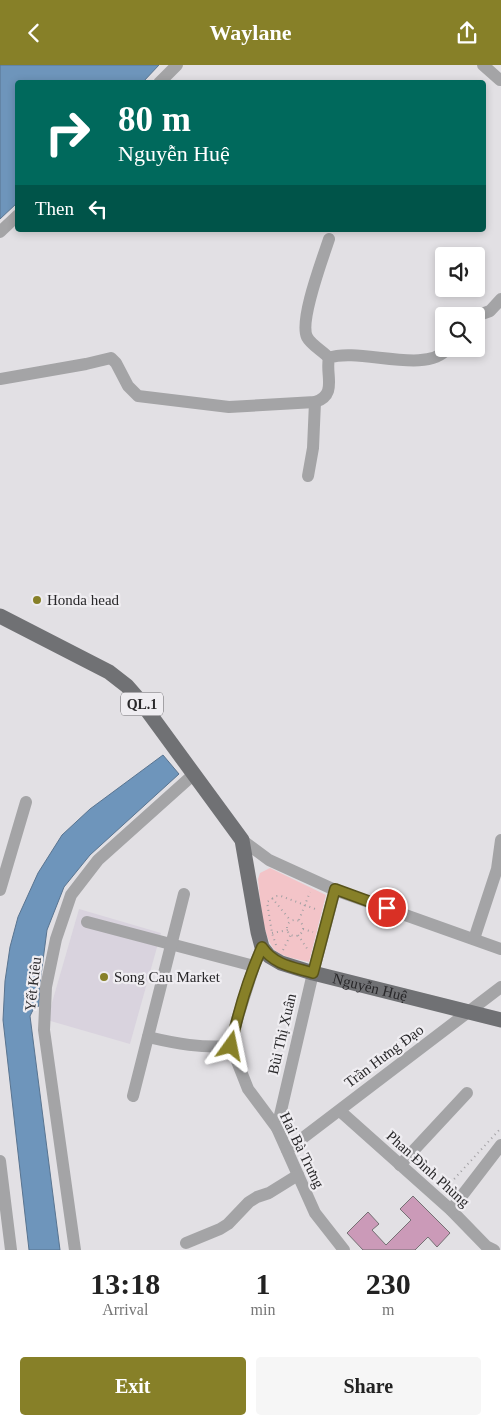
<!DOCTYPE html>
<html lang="en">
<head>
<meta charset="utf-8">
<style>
	:root { --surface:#fff; --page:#f6f6f6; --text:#222; --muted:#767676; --accent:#878028 }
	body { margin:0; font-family:"Times New Roman",serif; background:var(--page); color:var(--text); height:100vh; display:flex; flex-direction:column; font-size:19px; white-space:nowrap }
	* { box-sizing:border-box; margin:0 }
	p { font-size:16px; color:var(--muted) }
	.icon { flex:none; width:28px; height:28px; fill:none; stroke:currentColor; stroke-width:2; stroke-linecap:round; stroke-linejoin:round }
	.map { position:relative; height:1185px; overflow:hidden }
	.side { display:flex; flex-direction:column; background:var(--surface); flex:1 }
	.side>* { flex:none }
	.top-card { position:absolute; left:15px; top:15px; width:471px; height:152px; border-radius:5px; box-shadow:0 2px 8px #0003; background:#00695c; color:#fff; overflow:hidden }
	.buttons { position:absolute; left:435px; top:182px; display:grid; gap:10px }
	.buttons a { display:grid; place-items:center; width:50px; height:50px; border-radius:5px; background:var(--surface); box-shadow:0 2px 8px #0003; font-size:25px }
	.pin { position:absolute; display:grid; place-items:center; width:42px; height:42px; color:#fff; margin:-21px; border:2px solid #fff; border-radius:50%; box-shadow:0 1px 5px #0007 }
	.me { position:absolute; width:55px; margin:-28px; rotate:12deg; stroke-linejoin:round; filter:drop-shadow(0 0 4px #0008) }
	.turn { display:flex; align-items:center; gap:18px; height:105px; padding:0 20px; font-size:22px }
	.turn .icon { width:65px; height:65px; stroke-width:2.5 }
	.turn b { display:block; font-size:35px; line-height:42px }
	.then { display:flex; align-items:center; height:48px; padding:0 20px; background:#0003; gap:10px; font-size:19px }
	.eta { display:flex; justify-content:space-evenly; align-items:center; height:85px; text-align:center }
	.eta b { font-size:30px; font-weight:800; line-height:35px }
	.action { display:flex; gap:10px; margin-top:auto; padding:10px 20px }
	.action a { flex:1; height:58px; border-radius:5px; background:var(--accent); color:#fff; font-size:20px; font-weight:800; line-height:58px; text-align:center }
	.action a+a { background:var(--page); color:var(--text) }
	header { display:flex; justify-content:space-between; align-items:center; height:65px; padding:0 20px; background:var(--accent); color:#fff; font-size:22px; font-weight:800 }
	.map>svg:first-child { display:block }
	.built { fill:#d9d3de }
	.green { fill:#f3c4c8 }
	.water { fill:#6e95bb; stroke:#597490 }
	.building { fill:#cb9ab8; stroke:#757174 }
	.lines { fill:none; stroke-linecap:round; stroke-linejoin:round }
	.path { stroke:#a2a0a3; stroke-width:2; stroke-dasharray:1 4; stroke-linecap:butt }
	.minor { stroke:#a4a4a6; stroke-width:12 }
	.major { stroke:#707174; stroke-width:15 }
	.route-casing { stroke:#58531a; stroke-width:12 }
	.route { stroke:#878028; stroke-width:9 }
	.poi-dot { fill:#878028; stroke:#efedf1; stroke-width:2 }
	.labels { text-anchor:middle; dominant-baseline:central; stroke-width:4.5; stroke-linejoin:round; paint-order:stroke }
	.shield { fill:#efedf1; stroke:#646366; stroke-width:1 }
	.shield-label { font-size:14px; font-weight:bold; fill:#29282a }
	.poi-label { font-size:15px; fill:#29282a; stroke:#efedf1; text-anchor:start }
	.street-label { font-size:15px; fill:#29282a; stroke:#efedf1 }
</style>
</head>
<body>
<header><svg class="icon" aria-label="back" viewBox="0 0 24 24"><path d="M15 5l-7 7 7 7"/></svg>Waylane<svg class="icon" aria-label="share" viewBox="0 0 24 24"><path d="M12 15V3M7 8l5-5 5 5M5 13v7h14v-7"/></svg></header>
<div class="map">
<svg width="501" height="1185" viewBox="0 0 501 1185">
	<rect width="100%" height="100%" fill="#e2e0e4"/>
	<path class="built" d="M79,844L161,868L130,979L47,955Z"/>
	<path class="green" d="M270,803L326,830L309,897C298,894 285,893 276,886C262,874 260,832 258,814L260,808Z"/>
	<g class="water">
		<path d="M0,0H159L143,17L18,18L17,138L0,154Z"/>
		<path d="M163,690L179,709L90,790L64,822L47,865L40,918L39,941L34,943L30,951L60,1185H29L3,955L5,916L10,882L18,852L38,808L62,770L90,744Z"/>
	</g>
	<path class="building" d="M413,1131L450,1168L437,1182L428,1172L415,1185H363L347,1168L368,1147L379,1159L372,1165L386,1180L411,1155L400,1144Z"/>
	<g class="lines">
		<g class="path">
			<path d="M272,833L291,856"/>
			<path d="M299,855L310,827"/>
			<circle cx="295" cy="863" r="8"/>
			<path d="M303,864L313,867"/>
			<path d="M272,868L288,865"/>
			<path d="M298,870L308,885"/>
			<path d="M276,880L272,868L267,837L277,831H281L318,845"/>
			<path d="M283,885L291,869"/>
			<path d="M444,1125L501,1063"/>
		</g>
		<g class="minor">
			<path d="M483,0L500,15"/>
			<path d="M159,18L177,0"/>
			<path d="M0,167L18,150"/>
			<path d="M329,174C323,193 299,255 307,272C311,280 323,286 329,293"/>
			<path d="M476,251L490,246L501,234"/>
			<path d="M0,314L86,299L111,293L116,298L128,321L138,331L229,342L315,337C338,330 325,309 329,293C358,282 426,310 447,284"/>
			<path d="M308,411L313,383L315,337"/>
			<path d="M242,775L269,795L335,825L501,884"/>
			<path d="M0,825L26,737"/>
			<path d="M87,857L254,901"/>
			<path d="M474,874L497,804L501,775"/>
			<path d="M262,882L254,901L236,958L231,981L248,1024L277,1063L315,1148L344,1185"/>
			<path d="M148,972C178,979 200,983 231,981"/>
			<path d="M133,1031L184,829"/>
			<path d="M340,1046L451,1145L486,1181L494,1185"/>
			<path d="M277,1063L313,908L335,825"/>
			<path d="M287,1085L501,922"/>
			<path d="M0,1096L11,1185"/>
			<path d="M400,1100L467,1028"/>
			<path d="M451,1145L501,1080"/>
			<path d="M186,1178L220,1164L228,1159L249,1137L257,1132L269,1128L298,1110"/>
			<path d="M75,1185L44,965L46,922L56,874L71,830L98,795L194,709"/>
		</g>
		<path class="major" id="s1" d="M0,551L109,607L127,621L141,637L242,775L258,867L262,882L269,891L281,898L313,908L501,955"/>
	</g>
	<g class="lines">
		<g class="route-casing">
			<path id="route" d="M231,981C238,947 248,914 262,882C274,900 293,902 313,908L335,824L387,843"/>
		</g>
		<use href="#route" class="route"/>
	</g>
	<g class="poi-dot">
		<circle cx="37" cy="535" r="5"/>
		<circle cx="104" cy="912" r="5"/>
	</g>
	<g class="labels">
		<rect class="shield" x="121" y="627.5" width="42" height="23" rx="4"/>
		<g class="shield-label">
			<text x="142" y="639">QL.1</text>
		</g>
		<g class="poi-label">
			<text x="47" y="535">Honda head</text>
			<text x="114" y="912">Song Cau Market</text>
		</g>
		<g class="street-label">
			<text transform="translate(33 919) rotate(-83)">Yết Kiêu</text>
			<text stroke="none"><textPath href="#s1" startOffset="564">Nguyễn Huệ</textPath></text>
			<text transform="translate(282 969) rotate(-77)">Bùi Thị Xuân</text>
			<text transform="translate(384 991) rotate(-37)">Trần Hưng Đạo</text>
			<text transform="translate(302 1085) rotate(64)">Hai Bà Trưng</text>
			<text transform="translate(428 1104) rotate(42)">Phan Đình Phùng</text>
		</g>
	</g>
</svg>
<div class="buttons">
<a><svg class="icon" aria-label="sound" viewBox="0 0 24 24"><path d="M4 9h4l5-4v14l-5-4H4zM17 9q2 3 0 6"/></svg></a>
<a><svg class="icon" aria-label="search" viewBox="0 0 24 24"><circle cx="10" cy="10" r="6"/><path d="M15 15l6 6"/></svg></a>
</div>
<div class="pin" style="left:387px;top:843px;background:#d93025"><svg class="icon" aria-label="arrive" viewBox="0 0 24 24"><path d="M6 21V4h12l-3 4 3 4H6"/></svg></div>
<svg class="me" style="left:231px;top:981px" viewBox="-20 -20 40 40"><path d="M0-17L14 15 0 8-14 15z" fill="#878028" stroke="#fff" stroke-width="4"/></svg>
<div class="top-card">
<div class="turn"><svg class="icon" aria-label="right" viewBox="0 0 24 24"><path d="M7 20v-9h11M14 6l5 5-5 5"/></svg><div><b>80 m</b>Nguyễn Huệ</div></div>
<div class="then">Then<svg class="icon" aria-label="left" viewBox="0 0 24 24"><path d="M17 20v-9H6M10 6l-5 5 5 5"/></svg></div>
</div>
</div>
<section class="side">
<div class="eta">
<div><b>13:18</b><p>Arrival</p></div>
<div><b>1</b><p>min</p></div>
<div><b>230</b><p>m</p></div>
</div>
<div class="action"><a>Exit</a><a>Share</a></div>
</section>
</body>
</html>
